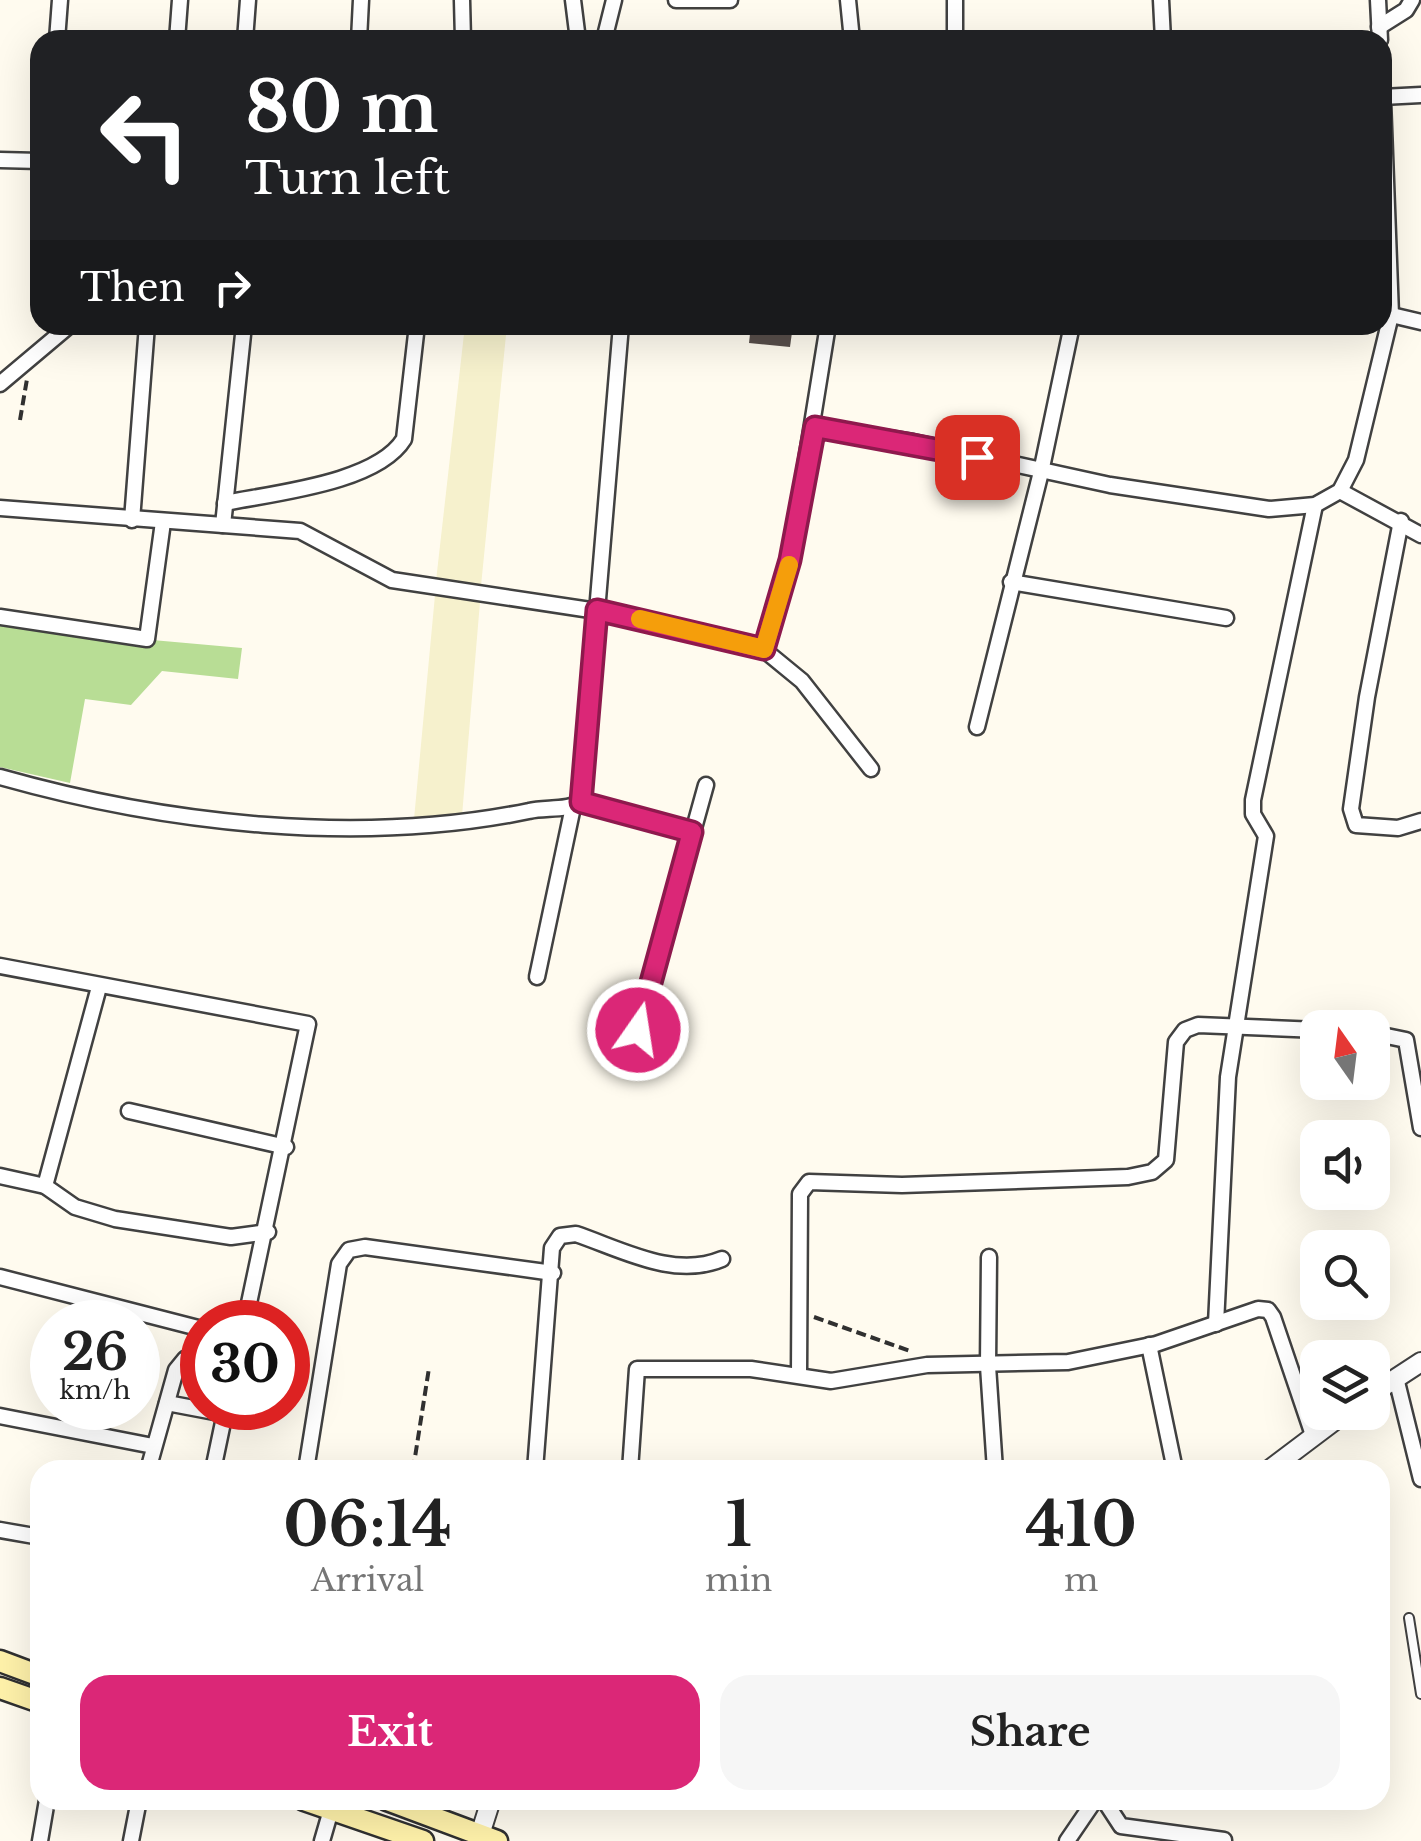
<!DOCTYPE html>
<html lang="en">
<head>
<meta charset="utf-8">
<style>
	:root { --surface:#fff; --page:#f6f6f6; --text:#222; --muted:#767676; --accent:#db2777 }
	body { margin:0; font-family:"Libre Baskerville",serif; background:var(--page); color:var(--text); height:100vh; display:flex; flex-direction:column; font-size:38px; white-space:nowrap }
	* { box-sizing:border-box; margin:0 }
	p { font-size:32px; color:var(--muted) }
	.icon { flex:none; width:55px; height:55px; fill:none; stroke:currentColor; stroke-width:2; stroke-linecap:round; stroke-linejoin:round }
	.map { position:relative; flex:1; overflow:hidden }
	.sheet { position:absolute; left:30px; top:1460px; width:1360px; height:350px; display:flex; flex-direction:column; background:var(--surface); border-radius:30px; box-shadow:0 10px 40px #0002 }
	.sheet>* { flex:none }
	.guide { position:absolute; left:30px; top:30px; width:1362px; height:305px; border-radius:30px; box-shadow:0 10px 40px #0002; background:#202124; color:#fff; overflow:hidden }
	.needle { width:65px; rotate:346deg }
	.fabs { position:absolute; left:1300px; top:1010px; display:grid; gap:20px }
	.fabs a { display:grid; place-items:center; width:90px; height:90px; border-radius:20px; background:var(--surface); box-shadow:0 10px 40px #0002; font-size:50px }
	.speed { position:absolute; left:30px; top:1300px; display:flex; gap:20px; font-size:50px; font-weight:700; text-align:center }
	.speed>* { display:grid; place-content:center; width:130px; height:130px; border-radius:50%; background:var(--surface); box-shadow:0 10px 40px #0002; line-height:1 }
	.speed small { font-size:25px; font-weight:400 }
	.speed .limit { border:15px solid #d22; background:#fff; color:#111 }
	.pin { position:absolute; display:grid; place-items:center; width:85px; height:85px; color:#fff; margin:-42px; border-radius:20px; box-shadow:0 5px 15px #0006 }
	.me { position:absolute; width:110px; margin:-55px; rotate:13deg; stroke-linejoin:round; filter:drop-shadow(0 0 8px #0008) }
	.turn { display:flex; align-items:center; gap:35px; height:210px; padding:0 50px; font-size:45px }
	.turn .icon { width:130px; height:130px; stroke-width:2.5 }
	.turn b { display:block; font-size:70px; line-height:85px }
	.then { display:flex; align-items:center; height:95px; padding:0 50px; background:#0003; gap:20px; font-size:38px }
	.eta { display:flex; justify-content:space-evenly; align-items:center; height:170px; text-align:center }
	.eta b { font-size:60px; font-weight:700; line-height:70px }
	.action { display:flex; gap:20px; margin-top:auto; padding:20px 50px }
	.action a { flex:1; height:115px; border-radius:30px; background:var(--accent); color:#fff; font-size:40px; font-weight:700; line-height:115px; text-align:center }
	.action a+a { background:var(--page); color:var(--text) }
	.map>svg:first-child { display:block }
	.farmland { fill:#f6f1cd }
	.forest { fill:#b8dd95 }
	.building { fill:#574e4a }
	.lines { fill:none; stroke-linecap:round; stroke-linejoin:round }
	.service-casing { stroke:#414141; stroke-width:12 }
	.minor-casing { stroke:#414141; stroke-width:19 }
	.tertiary-casing { stroke:#414141; stroke-width:22 }
	.secondary-casing { stroke:#303030; stroke-width:25 }
	.path { stroke:#303030; stroke-width:4; stroke-dasharray:10 5; stroke-linecap:butt }
	.service { stroke:#fff; stroke-width:8 }
	.minor { stroke:#fff; stroke-width:14 }
	.tertiary { stroke:#fff; stroke-width:18 }
	.secondary { stroke:#fff2aa; stroke-width:20 }
	.route-casing { stroke:#8e194d; stroke-width:25 }
	.route { stroke:#db2777; stroke-width:18 }
	.slow { stroke:#f59e0b; stroke-width:18 }
</style>
</head>
<body>
<div class="map">
<svg width="1421" height="1841" viewBox="0 0 1421 1841">
	<rect width="100%" height="100%" fill="#fffbef"/>
	<g class="farmland">
		<path d="M465,325H507L481,586L436,581Z"/>
		<path d="M435,595L480,602L462,816L414,819Z"/>
	</g>
	<path class="forest" d="M0,619L85,634L242,648L238,679L162,671L131,705L85,699L70,783L0,767Z"/>
	<path class="building" d="M751,325H793L790,347L749,343Z"/>
	<g class="lines">
		<g class="service-casing">
			<path id="service" d="M1409,1618L1421,1694"/>
		</g>
		<g class="minor-casing">
			<g id="minor">
				<path d="M462,0L463,40"/>
				<path d="M573,0L578,40"/>
				<path d="M676,0H730"/>
				<path d="M848,0L852,40"/>
				<path d="M955,0V40"/>
				<path d="M1161,0L1163,40"/>
				<path d="M1378,0L1380,40"/>
				<path d="M1379,27L1406,10L1412,0"/>
				<path d="M57,40L60,0"/>
				<path d="M177,40L180,0"/>
				<path d="M245,40L248,0"/>
				<path d="M359,40L361,0"/>
				<path d="M604,40L614,0"/>
				<path d="M1382,97L1421,95"/>
				<path d="M0,160L40,161"/>
				<path d="M1383,313L1421,322"/>
				<path d="M0,384L70,325"/>
				<path d="M815,427L913,442L1110,485L1269,509L1315,505L1340,491L1356,460L1391,315L1382,73"/>
				<path d="M1340,491L1421,535"/>
				<path d="M225,503C274,493 377,483 404,439L417,325"/>
				<path d="M0,508L223,525L244,325"/>
				<path d="M132,520L147,325"/>
				<path d="M1401,521L1367,697L1351,809L1356,825L1398,828L1421,821"/>
				<path d="M223,525L300,531L392,580L597,611L763,649L802,681L871,769"/>
				<path d="M1011,582L1226,618"/>
				<path d="M0,617L147,639L163,522"/>
				<path d="M763,649L790,560L828,325"/>
				<path d="M977,727L1041,472L1072,325"/>
				<path d="M0,777C166,824 359,846 529,811C545,807 567,811 581,802L621,325"/>
				<path d="M581,802L692,832"/>
				<path d="M0,966L308,1024L245,1322"/>
				<path d="M537,977L573,807"/>
				<path d="M1372,1033L1406,1040L1421,1128"/>
				<path d="M615,1056L629,1048L638,1030L706,785"/>
				<path d="M129,1111L286,1147"/>
				<path d="M0,1176L45,1186L75,1207L115,1219L231,1237L268,1232"/>
				<path d="M45,1186L99,987"/>
				<path d="M989,1257L988,1366L995,1470"/>
				<path d="M0,1277L202,1329"/>
				<path d="M1216,1324L1228,1077L1266,836L1253,814V800L1315,505"/>
				<path d="M1149,1345L1175,1470"/>
				<path d="M799,1375L800,1194L809,1182L902,1185L1128,1177L1152,1172L1166,1160L1176,1042L1185,1030L1198,1025L1318,1030"/>
				<path d="M1396,1378L1421,1479"/>
				<path d="M167,1403L225,1414"/>
				<path d="M0,1416L153,1446"/>
				<path d="M148,1470L176,1370L185,1359L202,1361"/>
				<path d="M213,1470L226,1408"/>
				<path d="M306,1470L339,1264L349,1250L365,1247L553,1273"/>
				<path d="M535,1470L552,1248L560,1236L576,1234C623,1250 674,1279 722,1259"/>
				<path d="M630,1470L637,1369H751L831,1381L927,1365L1068,1362L1156,1344L1258,1309L1268,1310L1273,1317L1313,1435"/>
				<path d="M0,1530L40,1537"/>
				<path d="M1104,1800L1121,1826L1224,1840"/>
				<path d="M40,1841L47,1800"/>
				<path d="M131,1841L139,1800"/>
				<path d="M322,1841L331,1810"/>
				<path d="M1067,1841L1095,1800"/>
			</g>
		</g>
		<g class="tertiary-casing">
			<g id="tertiary">
				<path d="M1372,1394L1421,1362"/>
				<path d="M1269,1470L1346,1412"/>
				<path d="M478,1841L491,1800"/>
			</g>
		</g>
		<g class="secondary-casing">
			<g id="secondary">
				<path d="M0,1661L40,1676"/>
				<path d="M0,1688L40,1702"/>
				<path d="M304,1800L423,1841"/>
				<path d="M387,1800L497,1841"/>
			</g>
		</g>
		<g class="path">
			<path d="M20,420L27,379"/>
			<path d="M814,1317L913,1352"/>
			<path d="M413,1470L429,1368"/>
		</g>
		<use href="#service" class="service"/>
		<use href="#minor" class="minor"/>
		<use href="#tertiary" class="tertiary"/>
		<use href="#secondary" class="secondary"/>
	</g>
	<g class="lines">
		<g class="route-casing">
			<path id="route" d="M638,1030L692,832L581,802L597,610L764,649L790,560L815,427L977,457"/>
		</g>
		<use href="#route" class="route"/>
		<path class="slow" d="M640,619L764,649L789,565"/>
	</g>
</svg>
<div class="fabs">
<a><svg class="needle" viewBox="-14 -14 28 28"><path d="M0-13l5 13h-10z" fill="#e53935"/><path d="M0 13l5-13h-10z" fill="#767676"/></svg></a>
<a><svg class="icon" aria-label="sound" viewBox="0 0 24 24"><path d="M4 9h4l5-4v14l-5-4H4zM17 9q2 3 0 6"/></svg></a>
<a><svg class="icon" aria-label="search" viewBox="0 0 24 24"><circle cx="10" cy="10" r="6"/><path d="M15 15l6 6"/></svg></a>
<a><svg class="icon" aria-label="layers" viewBox="0 0 24 24"><path d="M12 4l9 5-9 5-9-5zM3 14l9 5 9-5"/></svg></a>
</div>
<div class="speed"><div>26<small>km/h</small></div><div class="limit">30</div></div>
<div class="pin" style="left:977px;top:457px;background:#d93025"><svg class="icon" aria-label="arrive" viewBox="0 0 24 24"><path d="M6 21V4h12l-3 4 3 4H6"/></svg></div>
<svg class="me" style="left:638px;top:1030px" viewBox="-20 -20 40 40"><circle r="17" fill="#db2777" stroke="#fff" stroke-width="3"/><path d="M0-11L8 9 0 5-8 9z" fill="#fff"/></svg>
<div class="guide">
<div class="turn"><svg class="icon" aria-label="left" viewBox="0 0 24 24"><path d="M17 20v-9H6M10 6l-5 5 5 5"/></svg><div><b>80 m</b>Turn left</div></div>
<div class="then">Then<svg class="icon" aria-label="right" viewBox="0 0 24 24"><path d="M7 20v-9h11M14 6l5 5-5 5"/></svg></div>
</div>
<section class="sheet">
<div class="eta">
<div><b>06:14</b><p>Arrival</p></div>
<div><b>1</b><p>min</p></div>
<div><b>410</b><p>m</p></div>
</div>
<div class="action"><a>Exit</a><a>Share</a></div>
</section>
</div>
</body>
</html>
